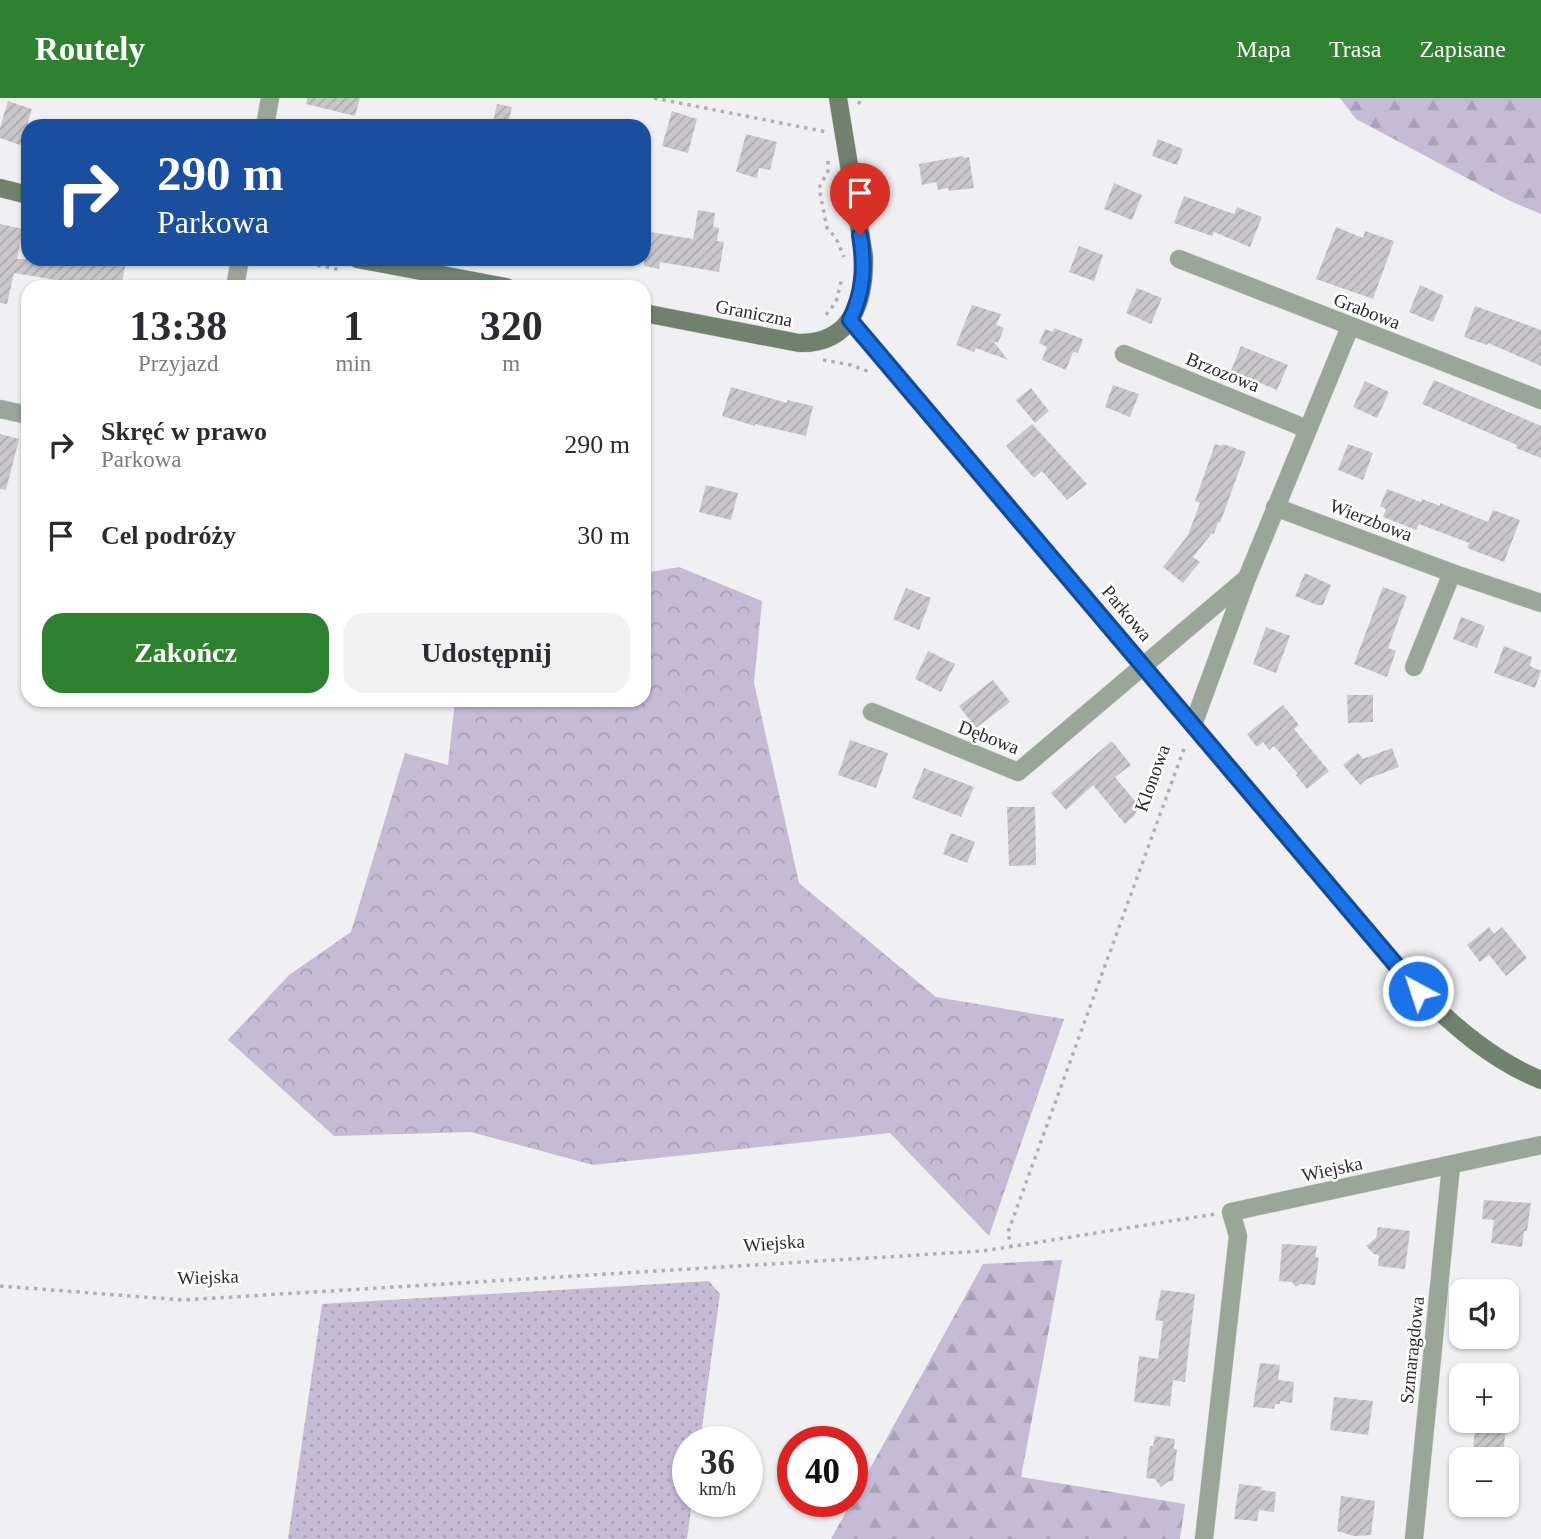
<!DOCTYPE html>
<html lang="pl">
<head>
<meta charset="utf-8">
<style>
	:root { --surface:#fff; --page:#f2f2f3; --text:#2b2b33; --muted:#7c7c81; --accent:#2e812e }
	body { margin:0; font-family:"Times New Roman",serif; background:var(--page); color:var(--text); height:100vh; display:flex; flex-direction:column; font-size:26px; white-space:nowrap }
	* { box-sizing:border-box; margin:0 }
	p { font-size:23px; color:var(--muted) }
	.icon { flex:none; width:38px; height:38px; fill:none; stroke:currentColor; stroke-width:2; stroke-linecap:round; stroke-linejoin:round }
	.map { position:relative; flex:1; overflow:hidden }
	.drawer { position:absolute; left:21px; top:182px; width:630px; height:427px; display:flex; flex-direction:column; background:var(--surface); border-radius:21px; box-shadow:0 2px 5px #0004 }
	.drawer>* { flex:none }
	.banner { position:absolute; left:21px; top:21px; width:630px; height:147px; border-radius:21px; box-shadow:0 2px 5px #0004; background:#1a4fa0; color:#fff; overflow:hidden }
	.buttons { position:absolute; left:1449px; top:1181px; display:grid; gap:14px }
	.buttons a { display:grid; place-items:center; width:70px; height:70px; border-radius:14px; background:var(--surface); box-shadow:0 2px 5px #0004; font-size:35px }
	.speed { position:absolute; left:672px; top:1328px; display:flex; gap:14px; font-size:35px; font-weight:700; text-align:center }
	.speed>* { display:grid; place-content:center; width:91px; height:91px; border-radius:50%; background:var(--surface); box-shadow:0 2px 5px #0004; line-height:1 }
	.speed small { font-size:18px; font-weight:400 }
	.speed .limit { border:10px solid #d22; background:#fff; color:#111 }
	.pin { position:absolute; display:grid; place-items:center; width:60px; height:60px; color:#fff; margin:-72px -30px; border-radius:50% 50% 50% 0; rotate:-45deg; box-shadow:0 0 7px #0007 }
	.pin .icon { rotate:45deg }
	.me { position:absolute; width:77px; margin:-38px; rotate:320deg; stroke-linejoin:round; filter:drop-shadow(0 0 5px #0008) }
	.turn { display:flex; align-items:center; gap:24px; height:147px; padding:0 21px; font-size:32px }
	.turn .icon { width:91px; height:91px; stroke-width:2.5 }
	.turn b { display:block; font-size:49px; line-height:60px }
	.eta { display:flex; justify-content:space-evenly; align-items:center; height:119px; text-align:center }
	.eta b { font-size:42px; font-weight:700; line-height:49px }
	.action { display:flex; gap:14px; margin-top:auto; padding:14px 21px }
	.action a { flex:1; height:80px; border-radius:21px; background:var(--accent); color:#fff; font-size:28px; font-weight:700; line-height:80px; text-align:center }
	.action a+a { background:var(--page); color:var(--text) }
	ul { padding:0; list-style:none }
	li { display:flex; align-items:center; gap:21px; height:91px; padding:0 21px }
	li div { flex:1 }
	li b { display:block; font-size:26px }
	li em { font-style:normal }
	header { display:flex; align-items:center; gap:42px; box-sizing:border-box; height:98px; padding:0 35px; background:var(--accent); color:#fff }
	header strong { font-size:33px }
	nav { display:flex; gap:38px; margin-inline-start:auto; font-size:24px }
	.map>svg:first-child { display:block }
	.grass { fill:url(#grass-dots) }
	.forest { fill:url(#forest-firs) }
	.park { fill:url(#park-crowns) }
	.building { fill:url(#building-hatch) }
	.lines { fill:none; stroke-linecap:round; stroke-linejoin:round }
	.street-casing { stroke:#cdccce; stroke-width:19 }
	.secondary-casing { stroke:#cdccce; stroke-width:19 }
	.path { stroke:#b1b0b2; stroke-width:3.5; stroke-dasharray:3.5 5; stroke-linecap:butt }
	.street { stroke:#99a698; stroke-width:18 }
	.secondary { stroke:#70826e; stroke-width:18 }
	.route-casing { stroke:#114b97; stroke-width:18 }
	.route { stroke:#1a73e8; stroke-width:12 }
	.labels { text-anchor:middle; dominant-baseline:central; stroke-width:5; stroke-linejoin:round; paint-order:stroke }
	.street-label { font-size:19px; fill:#2c2b2c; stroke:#fff }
</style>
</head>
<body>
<header>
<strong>Routely</strong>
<nav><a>Mapa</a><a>Trasa</a><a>Zapisane</a></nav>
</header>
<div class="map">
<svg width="1541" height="1441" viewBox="0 0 1541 1441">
	<defs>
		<pattern id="grass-dots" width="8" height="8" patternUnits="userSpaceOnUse" patternTransform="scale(1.75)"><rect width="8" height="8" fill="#c5bbd4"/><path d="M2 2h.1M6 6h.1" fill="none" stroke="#a9a1b6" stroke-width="1.8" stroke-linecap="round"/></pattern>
		<pattern id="forest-firs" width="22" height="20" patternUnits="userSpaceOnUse" patternTransform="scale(1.75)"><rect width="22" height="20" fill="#c5bbd4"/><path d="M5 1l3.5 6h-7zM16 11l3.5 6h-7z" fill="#a9a1b6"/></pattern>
		<pattern id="park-crowns" width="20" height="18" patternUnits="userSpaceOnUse" patternTransform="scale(1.75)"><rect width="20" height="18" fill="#c5bbd4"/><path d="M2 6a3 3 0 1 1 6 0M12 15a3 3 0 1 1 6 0" fill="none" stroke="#a9a1b6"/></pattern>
		<pattern id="building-hatch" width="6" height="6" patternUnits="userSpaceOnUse" patternTransform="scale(1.75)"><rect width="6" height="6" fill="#c9c7ca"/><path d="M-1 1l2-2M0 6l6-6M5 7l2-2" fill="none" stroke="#adabae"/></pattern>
	</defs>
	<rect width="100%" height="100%" fill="#f0eff2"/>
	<path class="grass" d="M709,1183L720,1196L700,1344H688V1404H692L687,1441H288L322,1206Z"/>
	<g class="forest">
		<path d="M1340,0H1541V116L1510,103L1356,21Z"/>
		<path d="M1062,1162L1021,1379L1185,1406L1180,1441H831L983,1166Z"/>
	</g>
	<path class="park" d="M679,469L762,503L754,585L799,785L936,899L1064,921L989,1138L890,1035L593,1067L471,1034L334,1038L228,942L289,877L351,834L405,655L448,667L455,602H644V475Z"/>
	<g class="building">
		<path d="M307,0H360L355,18L306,6Z"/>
		<path d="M8,3L32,11L28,24V39L23,37L20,47L0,40V30Z"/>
		<path d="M497,6L512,9L507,28H492Z"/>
		<path d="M672,13L697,21L688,55L662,48Z"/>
		<path d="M746,36L777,44L770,72L759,70L757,80L736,74Z"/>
		<path d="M1158,41L1183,51L1177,67L1152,58Z"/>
		<path d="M963,58V60L969,59L974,90L949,93L948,90L938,92L936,84L922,87L919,66Z"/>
		<path d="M1114,85L1142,97L1132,122L1104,111Z"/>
		<path d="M1184,98L1234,116L1237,109L1262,119L1250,149L1214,134L1212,138L1174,125Z"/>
		<path d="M698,112L715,115L713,129L719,130L717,143L724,144L719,174L660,164L659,171L644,168V133L693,141Z"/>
		<path d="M0,126L23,131L17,161H112L126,164L121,189H99L14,175L7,206L0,205Z"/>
		<path d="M1336,129L1363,140L1365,133L1394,143L1373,201L1316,181Z"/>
		<path d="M1079,148L1103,157L1094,183L1069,174Z"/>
		<path d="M1420,187L1444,198L1433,224L1409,214Z"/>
		<path d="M1137,190L1162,200L1151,226L1126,215Z"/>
		<path d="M972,207L1001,216L996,227L1004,230L998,245L993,243L1008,262L976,250L974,254L956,247Z"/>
		<path d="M1475,208L1541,232V268L1488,245L1487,247L1464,239Z"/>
		<path d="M1054,230L1083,241L1078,255L1073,254L1066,272L1042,262L1047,249L1039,245L1045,231L1053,234Z"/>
		<path d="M1241,248L1288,267L1277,292L1231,273Z"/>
		<path d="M1434,282L1541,328V360L1516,350L1517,347L1422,306Z"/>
		<path d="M1365,283L1389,294L1377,320L1353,309Z"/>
		<path d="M1113,287L1139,296L1130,319L1105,309Z"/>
		<path d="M731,289L787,305V302L813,308L806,338L755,326V328L722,318Z"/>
		<path d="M1031,290L1049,313L1035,325L1016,302Z"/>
		<path d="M1032,326L1087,386L1067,402L1042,373L1034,380L1006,348Z"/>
		<path d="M0,336L19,341L6,392L0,391Z"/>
		<path d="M1215,346L1222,348L1223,346L1246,354L1220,425L1218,424L1214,436L1212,435L1193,459L1200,464L1183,485L1163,469L1188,437L1200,405L1195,403Z"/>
		<path d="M1348,346L1373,355L1363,382L1338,372Z"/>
		<path d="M706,387L738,395L731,422L699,414Z"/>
		<path d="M1387,391L1421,404L1422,401L1440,408V405L1488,424L1493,412L1520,422L1504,464L1467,450L1469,445L1419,426L1416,432L1383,419L1386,411L1380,408Z"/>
		<path d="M1305,475L1331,487L1323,507H1317L1295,498Z"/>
		<path d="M1383,489L1407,498L1388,550L1396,553L1387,579L1354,566Z"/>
		<path d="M906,490L931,500L919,532L893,521Z"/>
		<path d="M1461,519L1485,528L1477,550L1453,541Z"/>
		<path d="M1266,529L1290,538L1276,575L1253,566Z"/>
		<path d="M1504,548L1532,559L1530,568L1541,573L1535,590L1494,575Z"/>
		<path d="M928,553L955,566L941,594L915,581Z"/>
		<path d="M993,582L1010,604L976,630L959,608Z"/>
		<path d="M1347,597H1373V624L1348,625Z"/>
		<path d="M1283,607L1299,627L1294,631L1329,673L1307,691L1296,677L1298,676L1274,648L1269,652L1263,644L1257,649L1247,636Z"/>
		<path d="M850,642L888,655L876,690L838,677Z"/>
		<path d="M1112,643L1131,667L1115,679L1139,708L1135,717L1125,726L1093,687L1066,712L1051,695Z"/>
		<path d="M1392,650L1399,669L1367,681L1360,687L1343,667L1358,655L1363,661Z"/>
		<path d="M924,670L974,689L961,719L912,700Z"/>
		<path d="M1007,709H1035L1036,767L1009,768Z"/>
		<path d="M951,735L975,744L967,765L943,756Z"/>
		<path d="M1489,829L1494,836L1502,829L1527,860L1506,878L1489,857L1480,864L1467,847Z"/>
		<path d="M1484,1102L1531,1105L1527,1133H1524L1522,1149L1491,1145L1494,1122L1482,1121Z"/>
		<path d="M1378,1129L1410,1133L1405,1171L1378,1168L1379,1157L1374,1156L1366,1148L1376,1140Z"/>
		<path d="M1282,1146L1317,1148L1315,1159L1319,1160L1315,1187L1300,1186L1296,1189L1292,1184L1279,1183Z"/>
		<path d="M1161,1192L1195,1196L1185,1284L1173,1282L1170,1308L1134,1304L1139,1258L1158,1261L1163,1223L1155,1222Z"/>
		<path d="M1260,1265L1280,1267L1278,1282L1294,1284L1292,1305L1280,1303V1306H1275L1274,1311L1253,1309Z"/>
		<path d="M1334,1299L1373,1303L1368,1337L1330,1332Z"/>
		<path d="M1476,1323H1507L1502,1362L1472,1360Z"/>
		<path d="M1155,1338L1175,1341L1174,1351H1177L1173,1383H1169L1161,1389L1155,1381L1146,1380L1150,1348H1153Z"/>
		<path d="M1239,1386L1262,1389L1261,1392L1276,1394L1274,1414L1259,1412L1257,1423L1234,1421Z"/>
		<path d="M1341,1398L1375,1403L1371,1437L1354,1438L1337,1433Z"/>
	</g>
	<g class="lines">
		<g class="street-casing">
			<g id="street">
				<path d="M265,28L270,0"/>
				<path d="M1179,161L1541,302"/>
				<path d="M235,189L240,161"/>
				<path d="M1124,256L1307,331"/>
				<path d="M0,311L28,317"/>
				<path d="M1275,409L1452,475L1541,505"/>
				<path d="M1414,569L1452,475"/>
				<path d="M872,614L1018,674L1247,480"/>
				<path d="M1193,627L1247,480L1350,229"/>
				<path d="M1204,1441L1238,1138L1231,1114L1541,1047"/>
				<path d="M1414,1441L1451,1068"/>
			</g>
		</g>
		<g class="secondary-casing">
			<g id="secondary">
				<path d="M0,90L28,97"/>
				<path d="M357,161L506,189"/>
				<path d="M644,215L799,245C852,246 865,203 864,158L838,0"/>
				<path d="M850,222L1418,893C1455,929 1492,962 1541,982"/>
			</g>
		</g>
		<g class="path">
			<path d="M654,0L827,34"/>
			<path d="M858,6L863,0"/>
			<path d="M828,63V73L819,90L827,130L836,140L844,159"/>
			<path d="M284,161L341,172"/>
			<path d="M826,217L836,204L842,180"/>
			<path d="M823,262L851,267L870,274"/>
			<path d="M1011,1150L1008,1134L1185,648"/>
			<path d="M0,1188L183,1202L983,1153L1215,1116"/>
		</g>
		<use href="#street" class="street"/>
		<use href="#secondary" class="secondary"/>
	</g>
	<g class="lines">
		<g class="route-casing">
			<path id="route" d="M860,137C865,168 864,194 850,222L1418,893"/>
		</g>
		<use href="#route" class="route"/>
	</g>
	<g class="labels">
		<g class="street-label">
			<text transform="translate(1367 213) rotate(21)">Grabowa</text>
			<text transform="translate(754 215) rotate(11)">Graniczna</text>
			<text transform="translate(1223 274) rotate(22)">Brzozowa</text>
			<text transform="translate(1371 422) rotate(21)">Wierzbowa</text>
			<text transform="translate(1127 515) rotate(50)">Parkowa</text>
			<text transform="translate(989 639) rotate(21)">Dębowa</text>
			<text transform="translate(1152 680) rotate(-70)">Klonowa</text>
			<text transform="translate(1332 1071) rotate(-12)">Wiejska</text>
			<text transform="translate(774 1145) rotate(-4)">Wiejska</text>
			<text transform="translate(208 1179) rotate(-2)">Wiejska</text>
			<text transform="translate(1412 1252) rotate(-84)">Szmaragdowa</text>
		</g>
	</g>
</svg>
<div class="buttons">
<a><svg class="icon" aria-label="sound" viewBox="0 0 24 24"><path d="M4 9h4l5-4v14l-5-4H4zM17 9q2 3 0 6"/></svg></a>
<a>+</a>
<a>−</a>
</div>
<div class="speed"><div>36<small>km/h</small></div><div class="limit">40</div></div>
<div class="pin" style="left:860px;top:137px;background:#d93025"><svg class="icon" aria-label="arrive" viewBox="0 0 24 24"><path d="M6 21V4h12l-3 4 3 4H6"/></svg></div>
<svg class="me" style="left:1418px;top:893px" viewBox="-20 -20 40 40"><circle r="17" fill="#1a73e8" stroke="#fff" stroke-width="3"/><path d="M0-11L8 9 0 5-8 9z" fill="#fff"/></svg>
<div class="banner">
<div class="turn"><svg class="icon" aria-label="right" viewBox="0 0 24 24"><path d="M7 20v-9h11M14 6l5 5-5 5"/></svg><div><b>290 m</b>Parkowa</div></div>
</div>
<section class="drawer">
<div class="eta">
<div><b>13:38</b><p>Przyjazd</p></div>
<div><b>1</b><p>min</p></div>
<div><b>320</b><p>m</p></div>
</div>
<ul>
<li><svg class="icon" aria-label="right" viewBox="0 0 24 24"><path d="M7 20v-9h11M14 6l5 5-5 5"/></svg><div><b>Skręć w prawo</b><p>Parkowa</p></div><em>290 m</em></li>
<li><svg class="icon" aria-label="arrive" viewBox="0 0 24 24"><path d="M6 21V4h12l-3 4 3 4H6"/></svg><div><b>Cel podróży</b></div><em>30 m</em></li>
</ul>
<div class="action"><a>Zakończ</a><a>Udostępnij</a></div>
</section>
</div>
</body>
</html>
